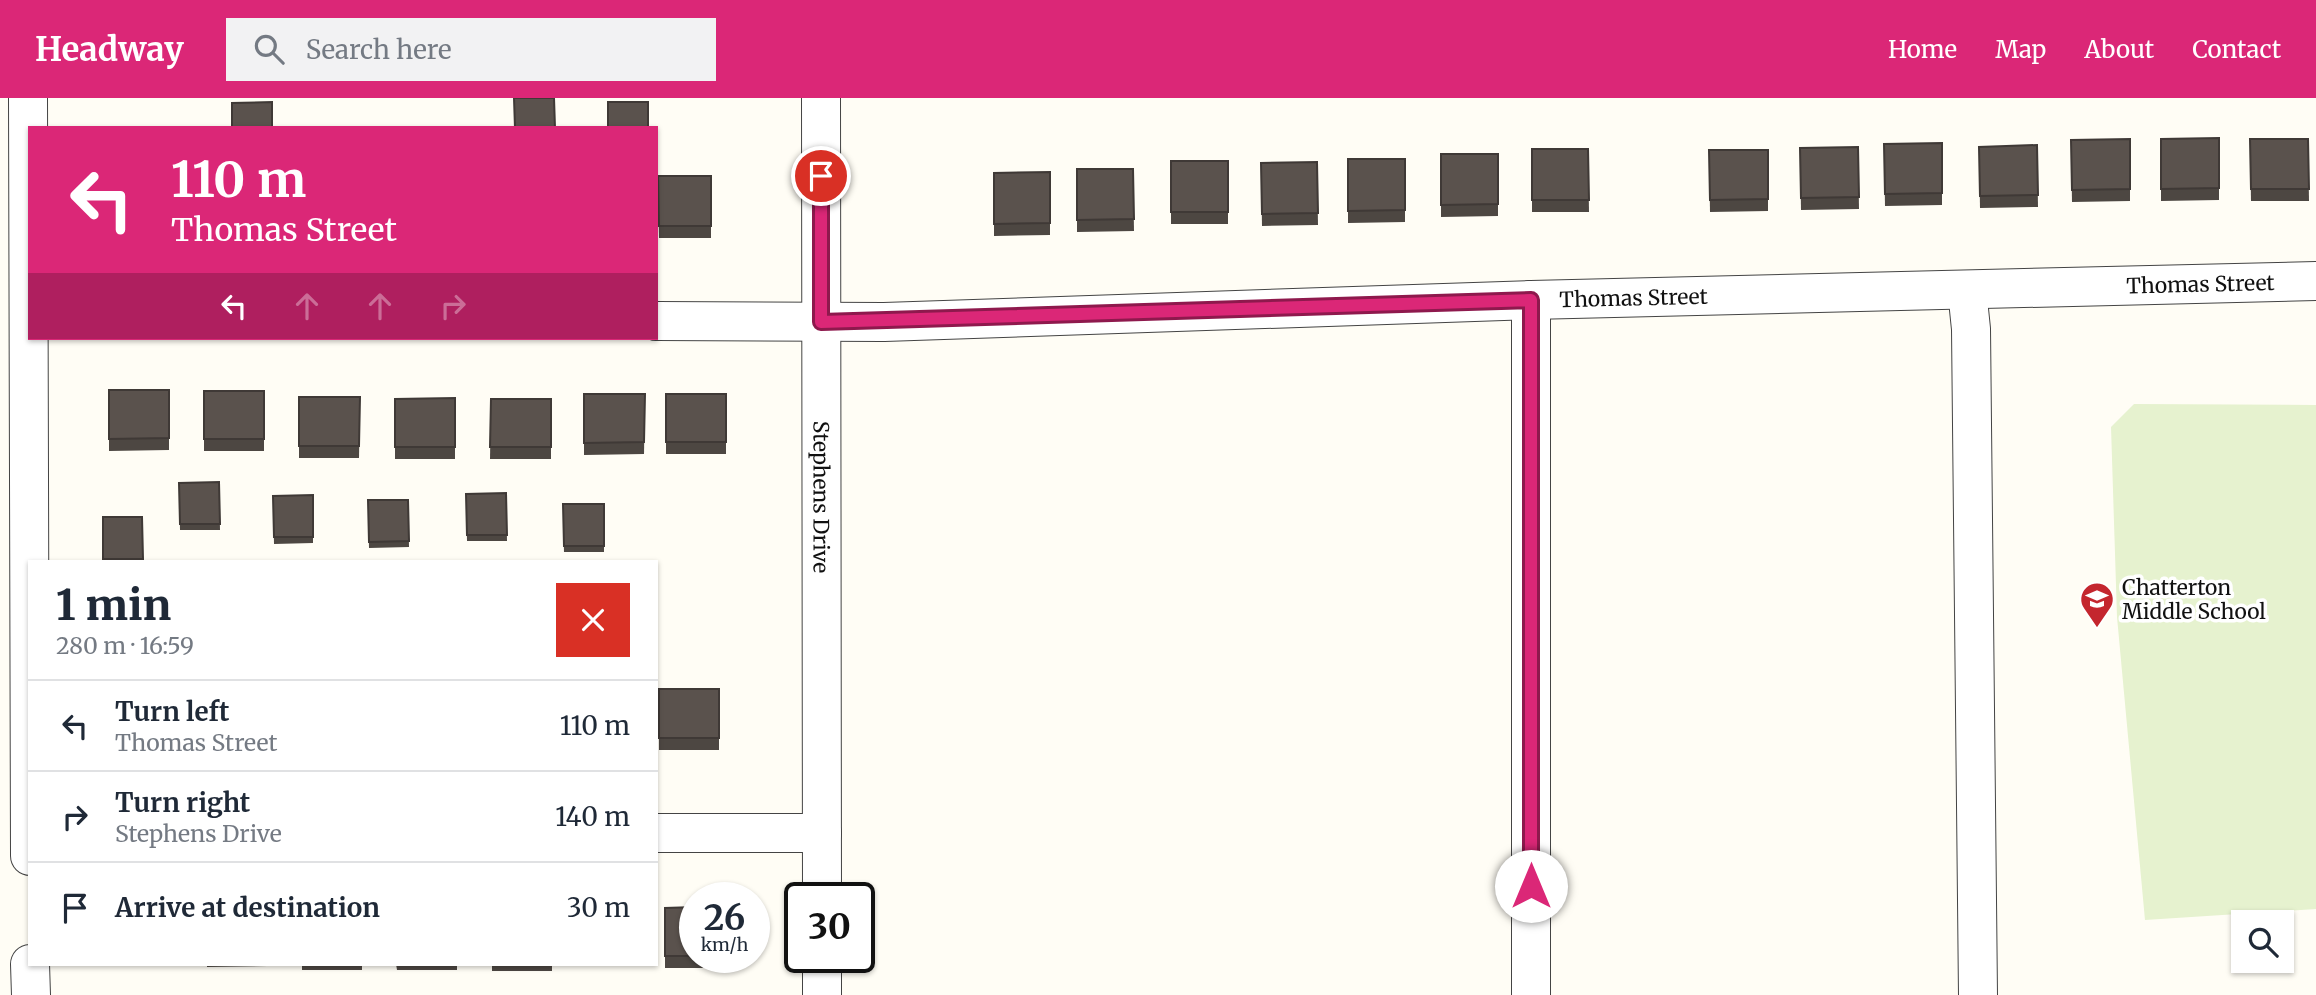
<!DOCTYPE html>
<html lang="en">
<head>
<meta charset="utf-8">
<style>
	:root { --surface:#fff; --page:#f2f2f3; --text:#1f2937; --muted:#747a83; --line:#e0e1e3; --accent:#db2777 }
	body { margin:0; font-family:Merriweather,serif; background:var(--page); color:var(--text); height:100vh; display:flex; flex-direction:column; font-size:26px; white-space:nowrap }
	* { box-sizing:border-box; margin:0 }
	p { font-size:23px; color:var(--muted) }
	.icon { flex:none; width:38px; height:38px; fill:none; stroke:currentColor; stroke-width:2; stroke-linecap:round; stroke-linejoin:round }
	.map { position:relative; flex:1; overflow:hidden }
	.details { position:absolute; left:28px; top:462px; width:630px; height:406px; display:flex; flex-direction:column; background:var(--surface); border-radius:0px; box-shadow:0 2px 5px #0004 }
	.details>* { flex:none }
	.banner { position:absolute; left:28px; top:28px; width:630px; height:214px; border-radius:0px; box-shadow:0 2px 5px #0004; background:#db2777; color:#fff; overflow:hidden }
	.fabs { position:absolute; left:2231px; top:812px; display:grid; gap:14px }
	.fabs a { display:grid; place-items:center; width:63px; height:63px; border-radius:0px; background:var(--surface); box-shadow:0 2px 5px #0004; font-size:35px }
	.speed { position:absolute; left:679px; top:784px; display:flex; gap:14px; font-size:35px; font-weight:700; text-align:center }
	.speed>* { display:grid; place-content:center; width:91px; height:91px; border-radius:50%; background:var(--surface); box-shadow:0 2px 5px #0004; line-height:1 }
	.speed small { font-size:18px; font-weight:400 }
	.speed .limit { border:4px solid #111; border-radius:10px; background:#fff; color:#111 }
	.pin { position:absolute; display:grid; place-items:center; width:60px; height:60px; color:#fff; margin:-30px; border:4px solid #fff; border-radius:50%; box-shadow:0 2px 7px #0007 }
	.me { position:absolute; width:77px; margin:-38px; rotate:0deg; stroke-linejoin:round; filter:drop-shadow(0 0 5px #0008) }
	.turn { display:flex; align-items:center; gap:24px; height:147px; padding:0 28px; font-size:32px }
	.turn .icon { width:91px; height:91px; stroke-width:2.5 }
	.turn b { display:block; font-size:49px; line-height:60px }
	.lanes { display:flex; align-items:center; height:66px; padding:0 28px; background:#0003; justify-content:center; gap:35px; direction:ltr }
	.lanes .off { opacity:.35 }
	.round { display:grid; place-items:center; flex:none; width:74px; height:74px; border-radius:0px; background:var(--page) }
	.head { display:flex; align-items:center; justify-content:space-between; height:119px; padding:0 28px }
	h1 { font-size:42px; font-weight:800; line-height:52px }
	ul { padding:0; list-style:none }
	li { display:flex; align-items:center; gap:21px; height:91px; padding:0 28px; border-top:2px solid var(--line) }
	li div { flex:1 }
	li b { display:block; font-size:26px }
	li em { font-style:normal }
	header { display:flex; align-items:center; gap:42px; box-sizing:border-box; height:98px; padding:0 35px; background:var(--accent); color:#fff }
	header strong { font-size:33px }
	nav { display:flex; gap:38px; margin-inline-start:auto; font-size:24px }
	.search { width:490px; height:63px; background:var(--page); display:flex; align-items:center; gap:18px; box-sizing:border-box; padding:0 24px; border-radius:0px; color:var(--muted); font-size:26px }
	.map>svg:first-child { display:block }
	.pitch { fill:#e6f2cf }
	.lines { fill:none; stroke-linecap:round; stroke-linejoin:round }
	.minor-casing { stroke:#444; stroke-width:40 }
	.minor { stroke:#fff; stroke-width:38 }
	.wall { fill:#4d4742 }
	.building { fill:#5a524d; stroke:#3f3936; stroke-width:2 }
	.route-casing { stroke:#8e194d; stroke-width:18 }
	.route { stroke:#db2777; stroke-width:12 }
	.labels { text-anchor:middle; dominant-baseline:central; stroke-width:7; stroke-linejoin:round; paint-order:stroke }
	.street-label { font-size:21px; fill:#111; stroke:#fff }
	.poi-label { font-size:21px; fill:#111; stroke:#fff; text-anchor:start }
</style>
</head>
<body>
<header>
<strong>Headway</strong>
<div class="search"><svg class="icon" aria-label="search" viewBox="0 0 24 24"><circle cx="10" cy="10" r="6"/><path d="M15 15l6 6"/></svg>Search here</div>
<nav><a>Home</a><a>Map</a><a>About</a><a>Contact</a></nav>
</header>
<div class="map">
<svg width="2316" height="897" viewBox="0 0 2316 897">
	<rect width="100%" height="100%" fill="#fffdf5"/>
	<path class="pitch" d="M2134,306L2316,307V811L2145,822L2117,519L2111,329Z"/>
	<g class="lines">
		<g class="minor-casing">
			<g id="minor">
				<path d="M28,0L30,758"/>
				<path id="s1" d="M821,0L822,800"/>
				<path d="M1967,192L1971,231L1978,897"/>
				<path d="M1531,202V897"/>
				<path id="s2" d="M656,223L884,224L1531,202L2316,183"/>
				<path d="M656,735H822"/>
				<path d="M30,866L31,897"/>
				<path d="M822,897V859"/>
			</g>
		</g>
		<use href="#minor" class="minor"/>
	</g>
	<g class="wall">
		<path d="M2219,40V102L2161,103V41Z"/>
		<path d="M2130,41V103L2072,104L2071,42Z"/>
		<path d="M2250,41H2308L2309,103H2251Z"/>
		<path d="M1942,45V107L1885,108L1884,46Z"/>
		<path d="M2037,47L2038,109L1980,110L1979,49Z"/>
		<path d="M1858,49L1859,111L1801,112L1800,50Z"/>
		<path d="M1532,51H1588L1589,114H1532Z"/>
		<path d="M1709,52H1768V113L1710,114Z"/>
		<path d="M1441,56H1498V118L1441,119Z"/>
		<path d="M1348,61H1405V124L1348,125Z"/>
		<rect x="1171" y="63" width="57" height="63"/>
		<path d="M1317,64L1318,127L1262,128L1261,65Z"/>
		<path d="M1077,71H1133L1134,133L1077,134Z"/>
		<path d="M1050,74V137L994,138V75Z"/>
		<path d="M658,78H711V140H659Z"/>
		<path d="M109,292H169V352L109,353Z"/>
		<rect x="204" y="293" width="60" height="60"/>
		<path d="M584,296H645L644,356L584,357Z"/>
		<path d="M666,296L726,344V356H666Z"/>
		<path d="M299,299H360L359,360H299Z"/>
		<path d="M455,300V361H395V301Z"/>
		<path d="M491,301H551V361H490Z"/>
		<path d="M219,384L220,432H180L179,385Z"/>
		<path d="M506,395L507,443H467L466,396Z"/>
		<path d="M313,397V445L274,446L273,398Z"/>
		<path d="M368,402H408L409,449L369,450Z"/>
		<path d="M563,406H604V454H564Z"/>
		<path d="M103,419H142L143,464H103Z"/>
		<rect x="659" y="591" width="60" height="61"/>
		<path d="M695,809V859H725V870H665V810Z"/>
		<path d="M207,866H267V868L207,869Z"/>
		<rect x="302" y="866" width="60" height="6"/>
		<path d="M396,866H457V872H397Z"/>
		<rect x="492" y="866" width="60" height="7"/>
		<rect x="588" y="866" width="60" height="2"/>
	</g>
	<g class="building">
		<path d="M514,0H554L555,30H515Z"/>
		<path d="M272,4V30H232V5Z"/>
		<rect x="608" y="4" width="40" height="26"/>
		<path d="M2219,40V90L2161,91V41Z"/>
		<path d="M2130,41V91L2072,92L2071,42Z"/>
		<path d="M2250,41H2308L2309,91H2251Z"/>
		<path d="M1942,45V95L1885,96L1884,46Z"/>
		<path d="M2037,47L2038,97L1980,98L1979,49Z"/>
		<path d="M1858,49L1859,99L1801,100L1800,50Z"/>
		<path d="M1532,51H1588L1589,102H1532Z"/>
		<path d="M1709,52H1768V101L1710,102Z"/>
		<path d="M1441,56H1498V106L1441,107Z"/>
		<path d="M1348,61H1405V112L1348,113Z"/>
		<rect x="1171" y="63" width="57" height="51"/>
		<path d="M1317,64L1318,115L1262,116L1261,65Z"/>
		<path d="M1077,71H1133L1134,121L1077,122Z"/>
		<path d="M1050,74V125L994,126V75Z"/>
		<path d="M658,78H711V128H659Z"/>
		<path d="M109,292H169V340L109,341Z"/>
		<rect x="204" y="293" width="60" height="48"/>
		<path d="M584,296H645L644,344L584,345Z"/>
		<rect x="666" y="296" width="60" height="48"/>
		<path d="M299,299H360L359,348H299Z"/>
		<path d="M455,300V349H395V301Z"/>
		<path d="M491,301H551V349H490Z"/>
		<path d="M219,384L220,426H180L179,385Z"/>
		<path d="M506,395L507,437H467L466,396Z"/>
		<path d="M313,397V439H274L273,398Z"/>
		<path d="M368,402H408L409,443L369,444Z"/>
		<path d="M563,406H604V448H564Z"/>
		<path d="M103,419H142L143,461H103Z"/>
		<rect x="659" y="591" width="60" height="49"/>
		<path d="M695,809V858H665V810Z"/>
	</g>
	<g class="lines">
		<g class="route-casing">
			<path id="route" d="M821,78V224L1531,202V788"/>
		</g>
		<use href="#route" class="route"/>
	</g>
	<defs>
		<g id="school-pin" transform="scale(1.75)"><path d="M0 17L-7.5 6A9.5 9.5 0 1 1 7.5 6Z" fill="#c4262e" stroke="#fff"/><path d="M0-5L7-2L0 1L-7-2ZM-4 1L0 2.5L4 1V4Q0 6-4 4Z" fill="#fff"/></g>
	</defs>
	<g fill-rule="evenodd">
		<use href="#school-pin" x="2097" y="501"/>
	</g>
	<g class="labels">
		<g class="street-label">
			<text stroke="none"><textPath href="#s2" startOffset="1545">Thomas Street</textPath></text>
			<text stroke="none"><textPath href="#s2" startOffset="978">Thomas Street</textPath></text>
			<text stroke="none"><textPath href="#s1" startOffset="399">Stephens Drive</textPath></text>
		</g>
		<g class="poi-label">
			<text x="2122" y="489">Chatterton<tspan x="2122" dy="24">Middle School</tspan></text>
		</g>
	</g>
</svg>
<div class="fabs">
<a><svg class="icon" aria-label="search" viewBox="0 0 24 24"><circle cx="10" cy="10" r="6"/><path d="M15 15l6 6"/></svg></a>
</div>
<div class="speed"><div>26<small>km/h</small></div><div class="limit">30</div></div>
<div class="pin" style="left:821px;top:78px;background:#d93025"><svg class="icon" aria-label="arrive" viewBox="0 0 24 24"><path d="M6 21V4h12l-3 4 3 4H6"/></svg></div>
<svg class="me" style="left:1531px;top:788px" viewBox="-20 -20 40 40"><circle r="19" fill="#fff"/><path d="M0-13L10 11 0 6-10 11z" fill="#db2777"/></svg>
<div class="banner">
<div class="turn"><svg class="icon" aria-label="left" viewBox="0 0 24 24"><path d="M17 20v-9H6M10 6l-5 5 5 5"/></svg><div><b>110 m</b>Thomas Street</div></div>
<div class="lanes"><svg class="icon" aria-label="left" viewBox="0 0 24 24"><path d="M17 20v-9H6M10 6l-5 5 5 5"/></svg><svg class="icon off" aria-label="ahead" viewBox="0 0 24 24"><path d="M12 20V5M6 11l6-6 6 6"/></svg><svg class="icon off" aria-label="ahead" viewBox="0 0 24 24"><path d="M12 20V5M6 11l6-6 6 6"/></svg><svg class="icon off" aria-label="right" viewBox="0 0 24 24"><path d="M7 20v-9h11M14 6l5 5-5 5"/></svg></div>
</div>
<section class="details">
<div class="head"><div><h1>1 min</h1><p>280 m · 16:59</p></div><a class="round" style="background:#d93025;color:#fff"><svg class="icon" aria-label="close" viewBox="0 0 24 24"><path d="M6 6l12 12M18 6L6 18"/></svg></a></div>
<ul>
<li><svg class="icon" aria-label="left" viewBox="0 0 24 24"><path d="M17 20v-9H6M10 6l-5 5 5 5"/></svg><div><b>Turn left</b><p>Thomas Street</p></div><em>110 m</em></li>
<li><svg class="icon" aria-label="right" viewBox="0 0 24 24"><path d="M7 20v-9h11M14 6l5 5-5 5"/></svg><div><b>Turn right</b><p>Stephens Drive</p></div><em>140 m</em></li>
<li><svg class="icon" aria-label="arrive" viewBox="0 0 24 24"><path d="M6 21V4h12l-3 4 3 4H6"/></svg><div><b>Arrive at destination</b></div><em>30 m</em></li>
</ul>
</section>
</div>
</body>
</html>
